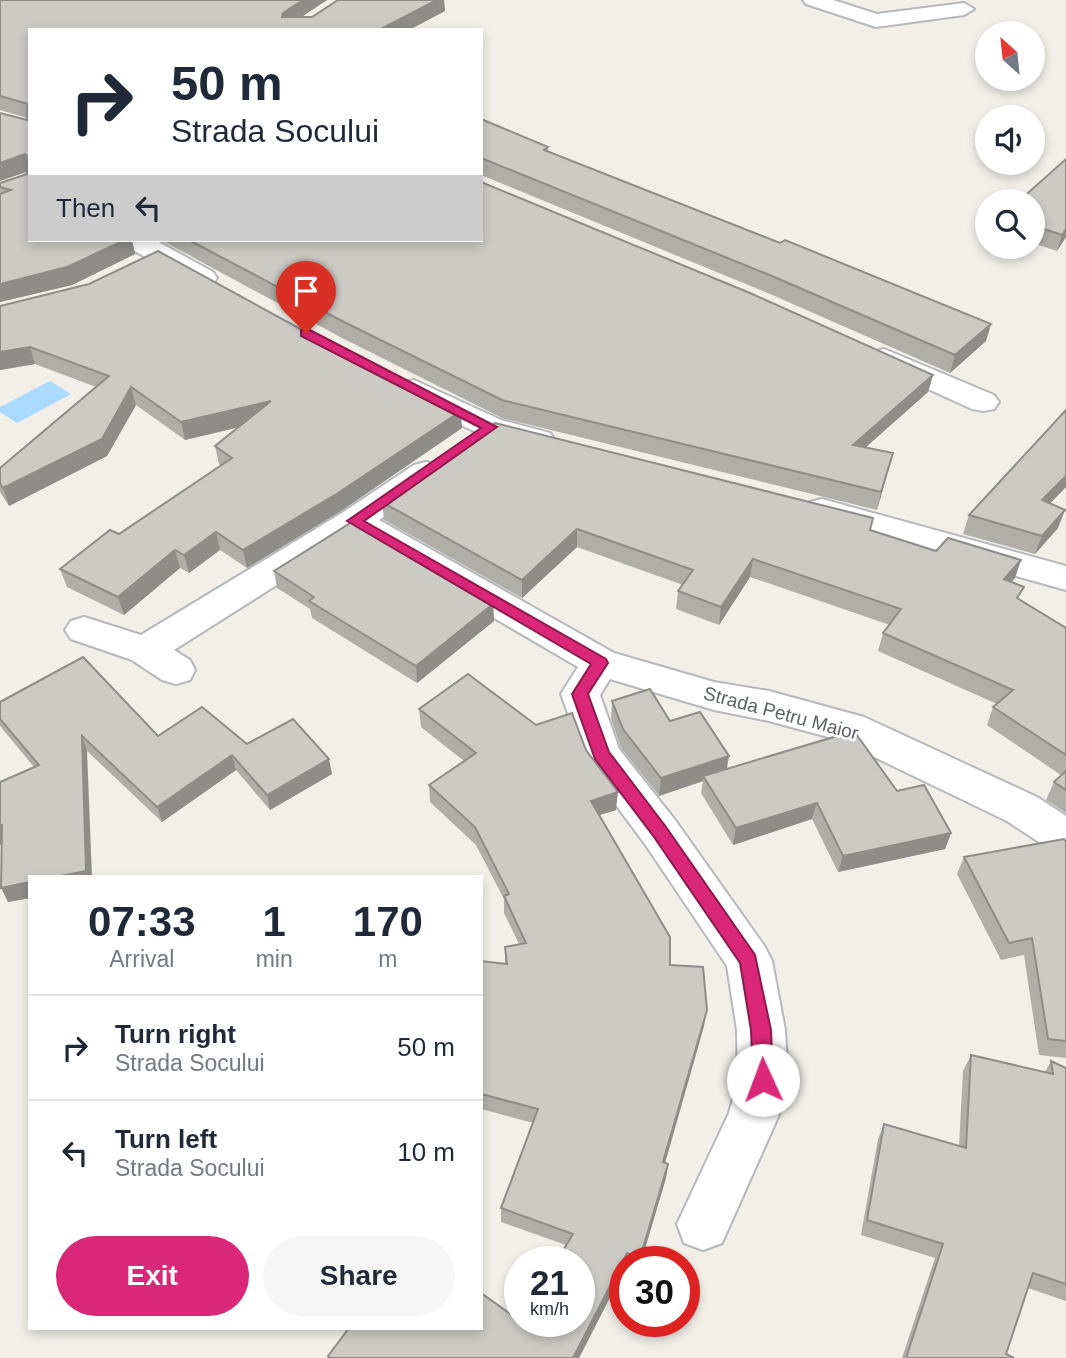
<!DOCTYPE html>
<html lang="en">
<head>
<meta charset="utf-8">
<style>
	:root { --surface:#fff; --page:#f6f6f7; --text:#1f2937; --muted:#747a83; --line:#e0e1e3; --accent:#db2777 }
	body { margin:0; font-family:Arial,sans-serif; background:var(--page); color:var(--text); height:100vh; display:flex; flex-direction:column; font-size:26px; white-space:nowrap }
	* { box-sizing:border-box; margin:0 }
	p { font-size:23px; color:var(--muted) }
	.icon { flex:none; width:38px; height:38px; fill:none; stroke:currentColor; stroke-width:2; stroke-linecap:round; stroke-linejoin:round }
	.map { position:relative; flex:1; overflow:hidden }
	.details { position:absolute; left:28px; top:875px; width:455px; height:455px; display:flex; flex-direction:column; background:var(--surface); border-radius:0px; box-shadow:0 4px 10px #0003 }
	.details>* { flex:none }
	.hud { position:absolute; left:28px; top:28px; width:455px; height:214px; border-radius:0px; box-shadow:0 4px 10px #0003; background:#fff; color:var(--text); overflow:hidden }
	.needle { width:46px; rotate:333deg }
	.fabs { position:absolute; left:975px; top:21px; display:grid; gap:14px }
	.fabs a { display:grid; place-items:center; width:70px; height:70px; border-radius:50%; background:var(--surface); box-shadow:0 4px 10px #0003; font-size:35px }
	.speed { position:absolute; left:504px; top:1246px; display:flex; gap:14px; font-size:35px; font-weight:700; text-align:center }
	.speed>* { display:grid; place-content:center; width:91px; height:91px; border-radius:50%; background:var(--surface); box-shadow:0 4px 10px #0003; line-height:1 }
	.speed small { font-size:18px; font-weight:400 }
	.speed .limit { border:10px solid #d22; background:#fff; color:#111 }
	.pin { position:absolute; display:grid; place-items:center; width:60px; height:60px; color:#fff; margin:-72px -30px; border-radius:50% 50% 50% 0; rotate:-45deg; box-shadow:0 0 7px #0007 }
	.pin .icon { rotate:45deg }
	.me { position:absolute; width:77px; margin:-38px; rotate:358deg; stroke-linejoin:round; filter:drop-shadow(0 0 5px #0008) }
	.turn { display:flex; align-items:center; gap:24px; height:147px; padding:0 28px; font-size:32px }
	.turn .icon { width:91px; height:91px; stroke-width:2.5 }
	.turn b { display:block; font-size:49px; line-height:60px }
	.then { display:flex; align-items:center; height:66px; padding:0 28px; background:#0003; gap:14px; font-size:26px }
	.eta { display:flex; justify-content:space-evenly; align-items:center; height:119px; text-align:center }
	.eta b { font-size:42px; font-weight:600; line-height:49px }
	.action { display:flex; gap:14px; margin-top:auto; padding:14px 28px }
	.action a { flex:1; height:80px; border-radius:42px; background:var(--accent); color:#fff; font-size:28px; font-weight:600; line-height:80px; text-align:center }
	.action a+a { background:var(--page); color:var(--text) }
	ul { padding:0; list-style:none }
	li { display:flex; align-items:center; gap:21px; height:105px; padding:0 28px; border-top:2px solid var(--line) }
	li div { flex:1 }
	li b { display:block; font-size:26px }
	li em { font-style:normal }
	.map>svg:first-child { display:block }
	.water { fill:#aadaff }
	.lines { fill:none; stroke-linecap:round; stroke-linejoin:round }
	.street-casing { stroke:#b5b8bc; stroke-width:4 }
	.street { fill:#fff; fill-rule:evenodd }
	.wall { fill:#afaea9 }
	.shaded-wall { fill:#8f8d8a }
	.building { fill:#cccac5; stroke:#8f8d8a; stroke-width:2 }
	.route { fill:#db2777; stroke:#8e194d; stroke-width:2 }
	.labels { text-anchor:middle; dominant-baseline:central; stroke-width:5; stroke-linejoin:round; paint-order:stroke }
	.street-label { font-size:19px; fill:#5f6368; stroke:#fff }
</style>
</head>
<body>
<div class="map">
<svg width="1066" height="1358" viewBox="0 0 1066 1358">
	<rect width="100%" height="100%" fill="#f1efe8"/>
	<path class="water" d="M50,381L71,394L17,423L0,412V407Z"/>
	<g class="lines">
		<g class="street-casing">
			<g id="street">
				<path d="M803,0H833L877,14L964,3L974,9L964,15L876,27L806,4Z"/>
				<path d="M123,240H155L213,272L217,278L213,284L203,286L193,284L126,246Z"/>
				<path d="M884,349L994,395L999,402L994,409L983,411L972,409L873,364L869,358L873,352Z"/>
				<path d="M414,380L501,420L550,433L555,440L550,447C512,457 438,413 403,396L399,389L403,382Z"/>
				<path d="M426,462L438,465L443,472L438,479L379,520L614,653L714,682L769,691L864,717L1037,797L1066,816V855L1051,850L1007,821L839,740L769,721L714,710L610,679L600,695L619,749L675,820L765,947L772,961L785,1030L788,1080L778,1117L722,1243L703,1250L684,1243L677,1224L729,1113L738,1080L737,1030L727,966L645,844L587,766L561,694L578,667L354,536L174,650L190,660L195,670L190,680L176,684L162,680L132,660L71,639L65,630L71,621L84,617L141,635L342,513L414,465Z"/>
				<path d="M822,499L1066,566V590L810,518L805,510L810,502Z"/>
			</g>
		</g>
		<use href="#street" class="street"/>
	</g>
	<g class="wall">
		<path d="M0,0H327L301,17H312L338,0H444L445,11L409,30H30V240H132L135,254L72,285L0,302V183L27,174L28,171L0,181L27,118L0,110Z"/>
		<path d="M481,119L548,147V152L780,243L991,324L986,341L950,373L770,294L481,175Z"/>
		<path d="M481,182L933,375L928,392L866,447L888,471L877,510L502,418L342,338L161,240H481Z"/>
		<path d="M1032,201L1066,237L1057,251L1032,243Z"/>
		<path d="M0,306L462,428L341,511L247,568L220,550L189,573L180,568L124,615L67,587L60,569L119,534L221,466L219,464L215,446L238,427L185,440L136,405L107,456L9,506L0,492V468L96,387L35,364L0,370Z"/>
		<path d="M1066,487L1050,503L1058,528L1035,554L963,534L969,515Z"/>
		<path d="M382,502L870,530L936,551L1021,560L1015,578L1011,582L1019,600L1066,628V813L1046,800L1054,782L1061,775L987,725L993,707L997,704L878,651L883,633L890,625L750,577L719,625L676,609L678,591L683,585L577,547L522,598L384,520Z"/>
		<path d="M274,571L493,604L494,621L417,683L312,618L310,609L277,588Z"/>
		<path d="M612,701L670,721L727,769L897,791L951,833L945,849L838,872L812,819L733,845L701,793L703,781L659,796L621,748L611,719Z"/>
		<path d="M0,702L158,736L247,744L332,774L270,810L236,770L162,822L87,751L30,877V898L8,902L2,844L34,767L0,726Z"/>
		<path d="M419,709L536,725L586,750L616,810L599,815L670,965L704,1026L665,1163L668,1164L666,1178L641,1262H625V1268L579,1358H328V1356L520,1321L566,1245L501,1222V1208L533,1123L481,1109V961L505,964V947L519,944L504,913V899L476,845L430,802L429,785L464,761L421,727Z"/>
		<path d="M1066,842V1058L1039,1055L1024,955L1001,960L957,874L964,857Z"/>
		<path d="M971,1055L1045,1072L1051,1061L1066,1068V1301L1028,1288L1006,1354L1014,1358H902L935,1258L861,1235L878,1139L884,1124L959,1146L963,1071Z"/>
	</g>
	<g class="shaded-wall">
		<path d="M303,0H327L285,28L282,17L283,13Z"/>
		<path d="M437,0H444L445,11L409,30H379Z"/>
		<path d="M25,154L29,171L0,181V163Z"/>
		<path d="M1066,229V237L1057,251L1062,235Z"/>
		<path d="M125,240H132L135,254L72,285L0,302V284Z"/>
		<path d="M991,324L986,341L950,373L955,355Z"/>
		<path d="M30,347L35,364L0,370V352Z"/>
		<path d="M933,375L928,392L849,462L853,445Z"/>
		<path d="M131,387L136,405L107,456L9,506L3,488Z"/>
		<path d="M271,401L274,419L185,440L181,422Z"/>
		<path d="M461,411L462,428L341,511L247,568L243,550Z"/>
		<path d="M893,453L888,471L877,510L881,492Z"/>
		<path d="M1066,476V487L1036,518L1042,500Z"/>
		<path d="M1065,510L1058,528L1035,554L1042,536Z"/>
		<path d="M577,529V547L522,598V580Z"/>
		<path d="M216,532L220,550L189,573L184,555Z"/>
		<path d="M175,550L180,568L124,615L118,597Z"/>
		<path d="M753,559L750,577L719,625L721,607Z"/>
		<path d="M1021,560L1015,578L998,597L1004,579Z"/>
		<path d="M493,604L494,621L417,683L416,666Z"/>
		<path d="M82,736L87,751L92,877H56Z"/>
		<path d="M232,755L236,770L162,822L157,807Z"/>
		<path d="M729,756L726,774L703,776V781L659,796L661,778Z"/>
		<path d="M329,759L332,774L270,810L267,795Z"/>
		<path d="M618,792L616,810L590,818L591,801Z"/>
		<path d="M817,803L812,819L733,845L736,828Z"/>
		<path d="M2,825L9,840L0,845V826Z"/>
		<path d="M951,833L945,849L838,872L843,856Z"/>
		<path d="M30,882V898L8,902L1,888Z"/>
		<path d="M707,1010L704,1026L661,1177L663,1162Z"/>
		<path d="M668,1164L666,1178L641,1262H639Z"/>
		<path d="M627,1253L626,1262H625V1268L579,1358H573Z"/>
	</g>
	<g class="building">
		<path d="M0,0H303L283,13L282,17H312L338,0H437L379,30H30V240H125L67,267L0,284V194L11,190L0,187V183L27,174L28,157L25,154L0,163V113L27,120L28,104L0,96Z"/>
		<path d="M481,119L548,147L544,150L780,243L785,240L991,324L955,355L772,276L481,158Z"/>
		<path d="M1066,159V229L1062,235L1032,225V201H1019Z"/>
		<path d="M481,180V182L750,293L933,375L853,445L893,453L881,492L502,400L340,320L189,240H481Z"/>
		<path d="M158,251L315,337L461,411L338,493L243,550L216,532L184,555L175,550L118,597L60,569L110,530L119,534L232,458L215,446L271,401L181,422L131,387L102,439L3,488L0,483V468L109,376L30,347L0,352V306L89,284Z"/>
		<path d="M1066,410V476L1042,500L1065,510L1042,536L969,515Z"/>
		<path d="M495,423L873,518L870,530L936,551L948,538L1021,560L1004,579L1024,587L1017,598L1066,628V755L993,707L1013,690L883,633L901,609L753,559L721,607L678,591L693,570L577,529L522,580L382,502Z"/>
		<path d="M352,522L493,604L416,666L309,601L314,597L274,571Z"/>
		<path d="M83,657L158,736L202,707L247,744L293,719L329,759L267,795L232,755L157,807L82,736L86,871L56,877H30V882L1,888L2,825L0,826V782L39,765L0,719V702Z"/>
		<path d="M468,674L536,725L572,713L586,750L618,792L591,801L670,937V965L703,967L707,1010L663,1162L668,1164L640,1258L627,1253L573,1358H329L328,1356L349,1328H481V1293L520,1321H579V1262H556L573,1234L501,1208L538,1109L481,1094V961L507,964L505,947L526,943L504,896L509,894L475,827L429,785L476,753L419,709Z"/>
		<path d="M650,689L670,721L700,712L729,756L661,778L623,729L612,701Z"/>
		<path d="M854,731L897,791L924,785L951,833L843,856L817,803L736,828L703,776Z"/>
		<path d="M1066,771V790L1054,782Z"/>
		<path d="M1064,839L1066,842V1041L1048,1039L1032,938L1009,943L964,857Z"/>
		<path d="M971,1055L1053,1074L1051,1061L1066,1068V1284L1033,1273L1006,1354L1014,1358H906L943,1244L867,1220L884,1124L966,1148Z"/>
	</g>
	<path class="route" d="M301,330H310L497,427L364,521L606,659L608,663L588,694L609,752L666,827L755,955L771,1030L773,1080L770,1086L763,1089L756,1086L753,1080L751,1030L740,963L654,837L595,759L572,694L591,664L347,521L481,428L301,336Z"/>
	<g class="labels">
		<g class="street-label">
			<text transform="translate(781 713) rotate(15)">Strada Petru Maior</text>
		</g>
	</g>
</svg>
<div class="fabs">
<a><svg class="needle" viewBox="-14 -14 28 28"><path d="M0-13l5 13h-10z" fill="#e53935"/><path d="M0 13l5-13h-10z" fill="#747a83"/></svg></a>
<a><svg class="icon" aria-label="sound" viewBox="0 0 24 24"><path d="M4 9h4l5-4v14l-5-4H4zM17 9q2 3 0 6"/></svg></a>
<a><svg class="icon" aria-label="search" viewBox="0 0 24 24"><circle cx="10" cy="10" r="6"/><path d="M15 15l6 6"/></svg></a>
</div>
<div class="speed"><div>21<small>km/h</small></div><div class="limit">30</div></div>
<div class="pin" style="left:306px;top:333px;background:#d93025"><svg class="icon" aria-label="arrive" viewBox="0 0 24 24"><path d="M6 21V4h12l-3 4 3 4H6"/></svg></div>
<svg class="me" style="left:763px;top:1080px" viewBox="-20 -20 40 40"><circle r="19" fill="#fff"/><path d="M0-13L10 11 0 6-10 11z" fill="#db2777"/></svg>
<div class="hud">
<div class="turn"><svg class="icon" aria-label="right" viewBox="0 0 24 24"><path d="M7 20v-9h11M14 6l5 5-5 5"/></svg><div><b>50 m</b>Strada Socului</div></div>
<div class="then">Then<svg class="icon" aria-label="left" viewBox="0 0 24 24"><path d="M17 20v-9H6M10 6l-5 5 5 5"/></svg></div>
</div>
<section class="details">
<div class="eta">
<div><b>07:33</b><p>Arrival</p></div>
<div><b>1</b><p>min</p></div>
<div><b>170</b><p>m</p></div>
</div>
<ul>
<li><svg class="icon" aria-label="right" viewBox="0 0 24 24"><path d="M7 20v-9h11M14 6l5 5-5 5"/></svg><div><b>Turn right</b><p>Strada Socului</p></div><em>50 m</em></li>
<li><svg class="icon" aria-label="left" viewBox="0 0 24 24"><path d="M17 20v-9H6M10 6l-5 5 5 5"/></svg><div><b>Turn left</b><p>Strada Socului</p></div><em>10 m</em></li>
</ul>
<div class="action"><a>Exit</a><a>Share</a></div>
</section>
</div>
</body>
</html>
